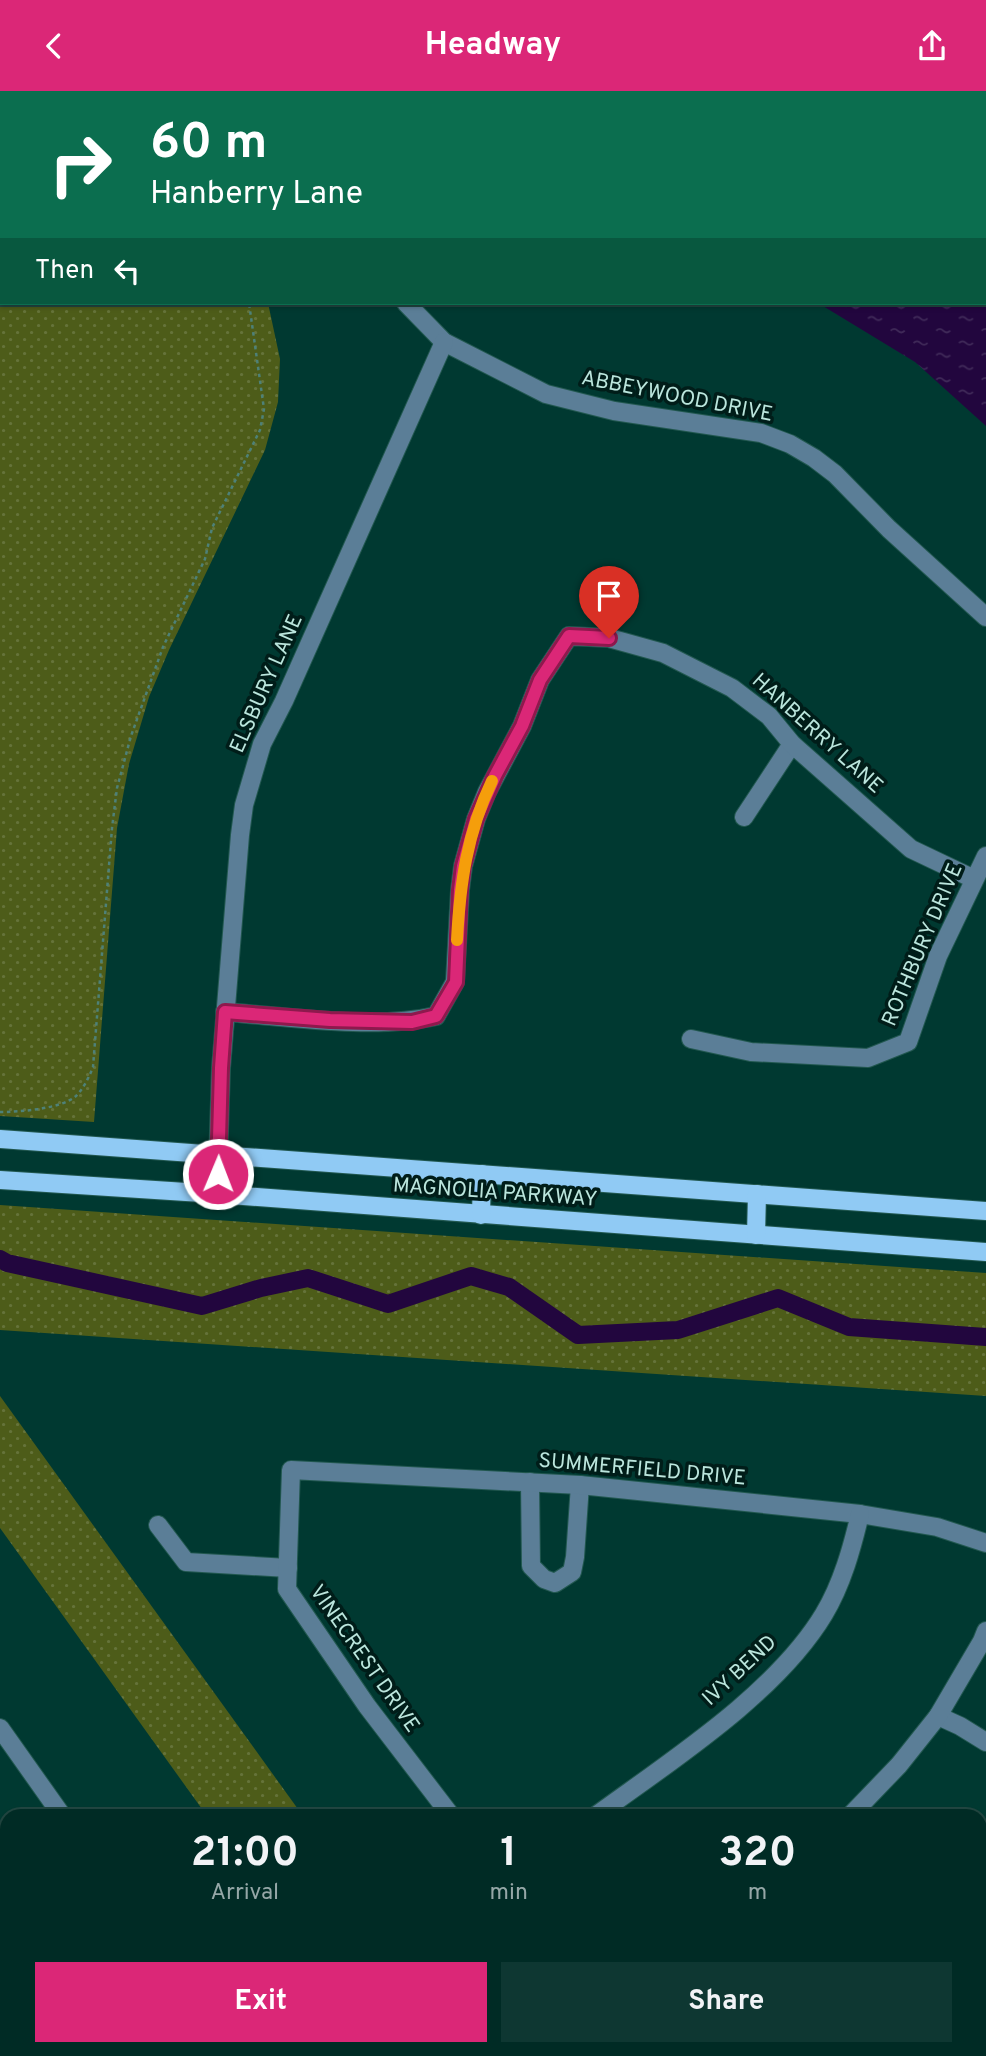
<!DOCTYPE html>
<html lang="en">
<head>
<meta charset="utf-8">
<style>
	:root { --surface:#002b25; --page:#0e3732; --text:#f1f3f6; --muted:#95a7a7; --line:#224742; --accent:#db2777 }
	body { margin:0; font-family:Overpass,sans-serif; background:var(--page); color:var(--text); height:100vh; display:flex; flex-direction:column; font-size:26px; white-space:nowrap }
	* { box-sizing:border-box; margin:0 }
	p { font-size:23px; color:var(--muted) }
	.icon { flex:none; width:38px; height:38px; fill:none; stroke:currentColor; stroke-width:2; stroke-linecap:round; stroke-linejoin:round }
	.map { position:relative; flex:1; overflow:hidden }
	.side { position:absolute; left:0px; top:1718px; width:987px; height:247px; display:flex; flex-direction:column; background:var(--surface); border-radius:21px 21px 0 0; box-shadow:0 2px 5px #0004,0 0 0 2px var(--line) }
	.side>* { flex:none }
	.hud { position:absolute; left:0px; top:0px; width:987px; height:214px; box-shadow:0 2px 5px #0004,0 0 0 2px var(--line); background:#0b6e4f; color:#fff; overflow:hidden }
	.pin { position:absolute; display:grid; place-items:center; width:60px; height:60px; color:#fff; margin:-72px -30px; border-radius:50% 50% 50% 0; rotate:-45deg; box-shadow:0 0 7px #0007 }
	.pin .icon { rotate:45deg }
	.me { position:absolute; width:77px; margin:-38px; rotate:1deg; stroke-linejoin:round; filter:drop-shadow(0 0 5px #0008) }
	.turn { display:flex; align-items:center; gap:24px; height:147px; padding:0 35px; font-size:32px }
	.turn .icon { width:91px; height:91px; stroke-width:2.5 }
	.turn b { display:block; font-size:49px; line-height:60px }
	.then { display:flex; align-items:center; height:66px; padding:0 35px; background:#0003; gap:14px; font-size:26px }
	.eta { display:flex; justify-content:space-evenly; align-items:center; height:119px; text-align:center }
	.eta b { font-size:42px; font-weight:700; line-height:49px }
	.action { display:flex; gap:14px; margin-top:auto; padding:14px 35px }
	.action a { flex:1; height:80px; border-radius:0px; background:var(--accent); color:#fff; font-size:28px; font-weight:700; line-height:80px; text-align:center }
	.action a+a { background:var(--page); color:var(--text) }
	header { display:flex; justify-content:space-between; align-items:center; height:91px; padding:0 35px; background:var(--accent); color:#fff; font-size:32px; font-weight:700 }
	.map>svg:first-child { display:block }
	.grass { fill:url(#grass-dots) }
	.water { fill:url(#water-ripples) }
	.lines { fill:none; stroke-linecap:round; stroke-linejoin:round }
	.canal { stroke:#22063e; stroke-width:18 }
	.minor-casing { stroke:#225850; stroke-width:20 }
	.major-casing { stroke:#225850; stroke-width:20 }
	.path { stroke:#4e8178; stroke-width:2.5; stroke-dasharray:3.5 3.5; stroke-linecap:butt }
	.minor { stroke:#5b7e97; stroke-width:18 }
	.major { stroke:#90caf4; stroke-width:18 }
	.route-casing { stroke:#8e194d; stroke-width:18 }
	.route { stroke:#db2777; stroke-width:12 }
	.slow { stroke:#f59e0b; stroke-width:12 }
	.labels { text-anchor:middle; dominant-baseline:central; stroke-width:7; stroke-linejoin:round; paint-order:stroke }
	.street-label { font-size:21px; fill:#bbe6dd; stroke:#001d19 }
</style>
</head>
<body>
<header><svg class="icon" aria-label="back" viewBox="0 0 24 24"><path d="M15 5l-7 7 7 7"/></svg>Headway<svg class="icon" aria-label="share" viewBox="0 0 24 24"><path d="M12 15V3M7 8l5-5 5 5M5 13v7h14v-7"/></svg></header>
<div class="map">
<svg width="986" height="1965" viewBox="0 0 986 1965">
	<defs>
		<pattern id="grass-dots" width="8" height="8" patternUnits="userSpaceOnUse" patternTransform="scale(1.75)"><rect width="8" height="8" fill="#4d5c19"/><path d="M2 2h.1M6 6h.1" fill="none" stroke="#65733a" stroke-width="1.8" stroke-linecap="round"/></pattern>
		<pattern id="water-ripples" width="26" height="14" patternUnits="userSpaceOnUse" patternTransform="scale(1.75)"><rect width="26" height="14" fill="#22063e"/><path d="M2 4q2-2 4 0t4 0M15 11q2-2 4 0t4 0" fill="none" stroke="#402a59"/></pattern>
	</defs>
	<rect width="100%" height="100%" fill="#003931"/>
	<g class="grass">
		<path d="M0,0H221L222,2H2V212H268L280,268L278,311L265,359L169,559L149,606L129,673L117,737L94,1031L0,1025Z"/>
		<path d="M0,1114L986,1182V1305L0,1239Z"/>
		<path d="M0,1305L303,1725H207L0,1437Z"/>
		<path d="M374,1958H452L443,1965H379Z"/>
	</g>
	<g class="water">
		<path d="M444,0H926L927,2H443Z"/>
		<path d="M985,61L986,62V335L915,271L818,212H985Z"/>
	</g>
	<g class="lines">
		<path class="canal" d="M0,1168L7,1172L202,1215L261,1197L308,1187L388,1213L471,1185L509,1196L578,1244L678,1239L778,1207L849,1236L986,1246"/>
		<g class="minor-casing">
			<g id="minor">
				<path d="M329,0L330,2"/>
				<path d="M406,212L444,251L546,303L614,320L761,342L790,353L814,367L835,383L889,438L986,526"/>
				<path d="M744,726L792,653"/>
				<path d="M225,921C289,926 375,939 436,925L455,891L460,799L463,775L476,728L487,701L522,635L540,589L569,545L609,547L663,562L732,597L769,625L792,653L911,758L974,788"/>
				<path d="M691,948L751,961L868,967L908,951L938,865L986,765"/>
				<path d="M217,1103L221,977L240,744L244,714L262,653L284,610L444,251"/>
				<path d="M530,1391L531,1475L544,1488L555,1492L572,1481L575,1466L580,1394"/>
				<path d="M158,1434L186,1471L288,1477"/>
				<path d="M938,1625L960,1635L986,1651"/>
				<path d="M0,1637L63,1726"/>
				<path d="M452,1726L367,1615L287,1498L291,1379L580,1394L860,1423L937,1436L986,1452"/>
				<path d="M594,1726C669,1671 776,1603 824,1523C842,1493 852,1457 860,1423"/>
				<path d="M849,1726L899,1674L938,1625L982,1550L986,1540"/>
				<path d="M980,1816L986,1811"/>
				<path d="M231,1958L236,1965"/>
				<path d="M518,1965L527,1958"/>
				<path d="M775,1965L784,1958"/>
			</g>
		</g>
		<g class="major-casing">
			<g id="major">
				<path d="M0,1048L986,1120"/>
				<path d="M0,1089L217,1103L986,1161"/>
				<path d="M481,1124L482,1083"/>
				<path d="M756,1144L757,1103"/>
			</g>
		</g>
		<g class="path">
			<path d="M216,0L217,2"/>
			<path d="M0,1021C19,1021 61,1018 76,1005C84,997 89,986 93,976L112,737L117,697L131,645L163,556L205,468L212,437L260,339L264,318L249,212"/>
		</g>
		<use href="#minor" class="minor"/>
		<use href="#major" class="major"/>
	</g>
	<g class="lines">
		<g class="route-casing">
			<path id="route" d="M218,1083L221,977L225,921L330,929L412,931L436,925L456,891L460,799L463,775L476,728L495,685L522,635L540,589L569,545L609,547"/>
		</g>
		<use href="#route" class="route"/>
		<path class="slow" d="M457,849C460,792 467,742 492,690"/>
	</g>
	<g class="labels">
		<g class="street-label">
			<text transform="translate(677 306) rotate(11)">ABBEYWOOD DRIVE</text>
			<text transform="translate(267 593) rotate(-66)">ELSBURY LANE</text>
			<text transform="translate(817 643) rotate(42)">HANBERRY LANE</text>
			<text transform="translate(923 854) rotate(-67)">ROTHBURY DRIVE</text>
			<text transform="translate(495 1102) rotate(4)">MAGNOLIA PARKWAY</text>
			<text transform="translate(642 1379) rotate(5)">SUMMERFIELD DRIVE</text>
			<text transform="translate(364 1568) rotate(55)">VINECREST DRIVE</text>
			<text transform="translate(740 1580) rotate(-43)">IVY BEND</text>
		</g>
	</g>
</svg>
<div class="pin" style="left:609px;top:547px;background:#d93025"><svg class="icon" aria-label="arrive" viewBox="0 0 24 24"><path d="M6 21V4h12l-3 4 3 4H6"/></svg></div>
<svg class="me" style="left:218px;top:1083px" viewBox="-20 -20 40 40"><circle r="17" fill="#db2777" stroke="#fff" stroke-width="3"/><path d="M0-11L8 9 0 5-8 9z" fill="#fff"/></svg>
<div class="hud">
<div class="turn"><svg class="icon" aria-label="right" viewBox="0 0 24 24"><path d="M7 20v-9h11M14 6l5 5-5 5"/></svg><div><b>60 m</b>Hanberry Lane</div></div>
<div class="then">Then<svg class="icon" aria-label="left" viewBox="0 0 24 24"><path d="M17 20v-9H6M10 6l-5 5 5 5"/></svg></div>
</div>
<section class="side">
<div class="eta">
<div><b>21:00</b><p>Arrival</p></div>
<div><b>1</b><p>min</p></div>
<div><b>320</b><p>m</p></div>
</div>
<div class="action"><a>Exit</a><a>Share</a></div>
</section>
</div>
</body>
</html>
